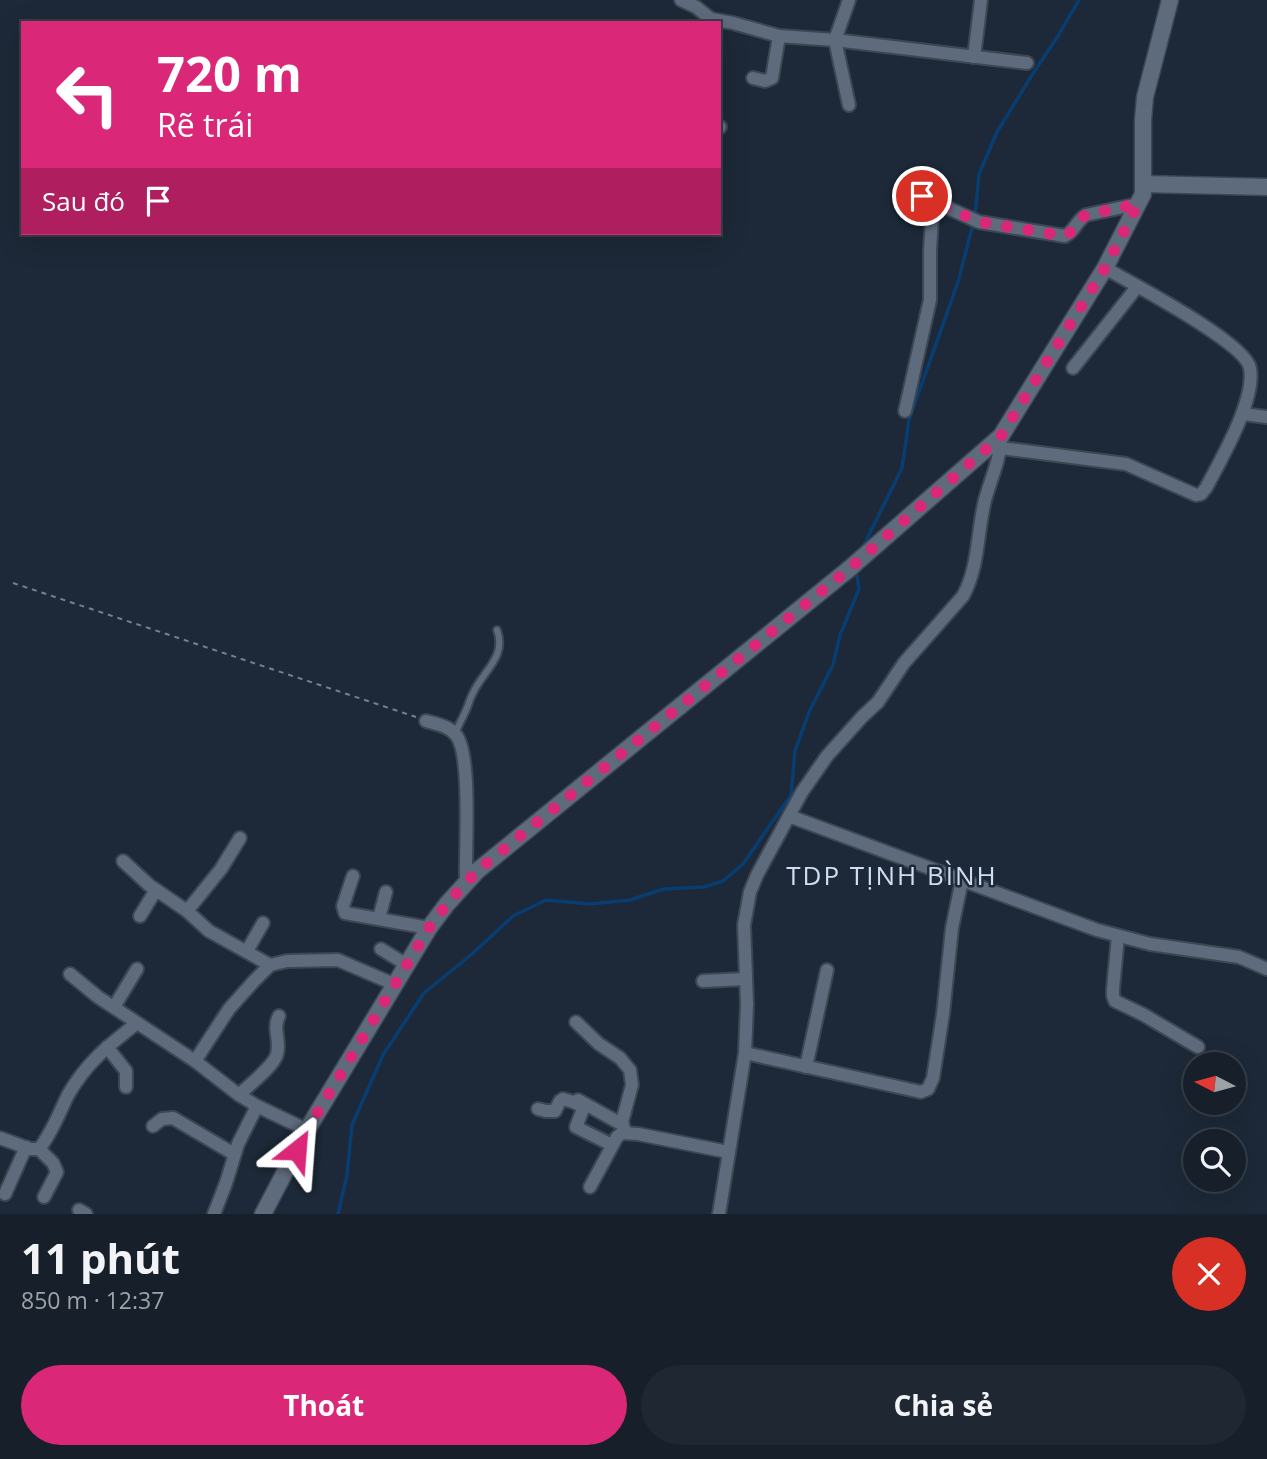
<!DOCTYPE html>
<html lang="vi">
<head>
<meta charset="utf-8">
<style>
	:root { --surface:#161f2a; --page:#1f2732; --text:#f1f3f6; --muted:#9ea2a8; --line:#353d47; --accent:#db2777 }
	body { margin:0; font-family:"Open Sans",sans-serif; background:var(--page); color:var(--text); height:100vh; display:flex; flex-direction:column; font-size:26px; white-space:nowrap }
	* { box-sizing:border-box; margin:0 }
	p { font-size:23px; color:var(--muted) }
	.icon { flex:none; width:38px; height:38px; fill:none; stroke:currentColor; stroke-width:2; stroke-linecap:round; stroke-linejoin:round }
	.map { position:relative; height:1214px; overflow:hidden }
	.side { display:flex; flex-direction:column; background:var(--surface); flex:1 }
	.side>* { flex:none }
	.hud { position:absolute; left:21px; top:21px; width:700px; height:214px; border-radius:0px; box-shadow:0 7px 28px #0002,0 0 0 2px var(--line); background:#db2777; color:#fff; overflow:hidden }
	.needle { width:46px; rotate:276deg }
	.buttons { position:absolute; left:1183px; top:1052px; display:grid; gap:14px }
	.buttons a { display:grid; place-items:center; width:63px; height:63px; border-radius:50%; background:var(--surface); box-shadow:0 7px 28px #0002,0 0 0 2px var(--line); font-size:35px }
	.pin { position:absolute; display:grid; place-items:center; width:60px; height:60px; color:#fff; margin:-30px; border:4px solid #fff; border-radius:50%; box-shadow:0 2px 7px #0007 }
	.me { position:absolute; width:77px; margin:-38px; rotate:28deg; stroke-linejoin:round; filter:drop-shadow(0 0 5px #0008) }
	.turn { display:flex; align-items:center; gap:24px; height:147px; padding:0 21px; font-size:32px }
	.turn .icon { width:91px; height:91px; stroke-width:2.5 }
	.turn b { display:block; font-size:49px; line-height:60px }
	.then { display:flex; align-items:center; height:66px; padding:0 21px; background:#0003; gap:14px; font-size:26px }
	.round { display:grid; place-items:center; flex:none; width:74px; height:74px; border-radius:37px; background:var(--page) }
	.head { display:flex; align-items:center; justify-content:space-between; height:119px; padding:0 21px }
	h1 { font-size:42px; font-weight:700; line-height:52px }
	.cta { display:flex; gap:14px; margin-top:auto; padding:14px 21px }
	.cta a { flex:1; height:80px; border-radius:42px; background:var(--accent); color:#fff; font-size:28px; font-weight:700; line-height:80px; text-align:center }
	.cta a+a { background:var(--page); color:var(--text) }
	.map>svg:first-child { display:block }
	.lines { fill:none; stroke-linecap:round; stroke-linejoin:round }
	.stream { stroke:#083d71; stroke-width:3.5 }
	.lane-casing { stroke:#3d4653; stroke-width:10 }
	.street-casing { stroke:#3d4653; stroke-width:16 }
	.secondary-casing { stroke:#3d4653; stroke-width:19 }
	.path { stroke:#77818d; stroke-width:2; stroke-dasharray:5 5; stroke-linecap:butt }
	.lane { stroke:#5e6b7d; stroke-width:6 }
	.street { stroke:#5e6b7d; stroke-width:12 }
	.secondary { stroke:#5e6b7d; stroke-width:16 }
	.route { stroke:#db2777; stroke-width:12; stroke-dasharray:0 21.6 }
	.labels { text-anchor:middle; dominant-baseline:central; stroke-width:5; stroke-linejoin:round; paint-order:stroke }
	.quarter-label { font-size:26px; letter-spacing:2px; fill:#ceddf1; stroke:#1d2938 }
</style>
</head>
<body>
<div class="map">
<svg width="1267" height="1214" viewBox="0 0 1267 1214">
	<rect width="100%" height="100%" fill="#1d2938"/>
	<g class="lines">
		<g class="stream">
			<path d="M975,216L979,174L997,132L1032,75L1058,36L1079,0"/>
			<path d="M862,549L902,468L909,420L958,282L973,224"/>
			<path d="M338,1214L347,1175L352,1125L383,1055L424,993L472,954L513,916L546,900L590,904L630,900L664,889L704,887L723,881L743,864L791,795L795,751L809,712L833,665L840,635L859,589L856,570"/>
		</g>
		<g class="lane-casing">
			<path id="lane" d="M455,733C459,725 463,717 467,708C469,703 470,698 473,693C483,671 507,657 497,630"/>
		</g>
		<g class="street-casing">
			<g id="street">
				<path d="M681,0L696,7L711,19L710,23"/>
				<path d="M849,0L835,40L849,105"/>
				<path d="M711,19L733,23L779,36"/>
				<path d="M974,57L981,0"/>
				<path d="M753,78L765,81L772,78L779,36L835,40L1027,63"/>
				<path d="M719,127H720"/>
				<path d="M906,189L979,222L1065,236C1075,231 1077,220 1086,215L1138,204"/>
				<path d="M1073,368L1137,287"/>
				<path d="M905,411L930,300V251L932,217L938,203"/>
				<path d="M1243,414L1267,417"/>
				<path d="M1001,448L1126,464L1196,495L1201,494L1206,488C1221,459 1256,400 1250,368C1245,342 1131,283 1105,268"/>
				<path d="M426,721C437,724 449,726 456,735C472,754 465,853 466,882"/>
				<path d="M789,816L1097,930L1150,944L1239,957L1267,969"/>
				<path d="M123,861L149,885L187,911L209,931L270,965"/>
				<path d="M353,876L343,906L345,913L429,928"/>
				<path d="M187,911L221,869L240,838"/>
				<path d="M140,916L156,890"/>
				<path d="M379,918L386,892"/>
				<path d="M1118,936L1113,989V996L1115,1001L1144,1015L1198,1047"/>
				<path d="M381,949L407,965"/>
				<path d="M247,951L263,923"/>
				<path d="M70,974L98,997L195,1061L239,1095L257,1106L307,1130"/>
				<path d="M703,981L745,979"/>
				<path d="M114,1007L137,969"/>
				<path d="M576,1022L599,1044L620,1058L630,1070L632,1085L622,1122L625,1132"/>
				<path d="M107,1047L126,1071V1087"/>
				<path d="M745,1053L921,1092L928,1089L933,1078L943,1014L952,928L962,880"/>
				<path d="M195,1061L229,1009L254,981L270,965L287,961L338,960L396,985"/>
				<path d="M806,1067L827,970"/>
				<path d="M239,1095C249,1085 274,1066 277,1054C281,1040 272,1029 279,1016"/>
				<path d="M578,1100L623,1125"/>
				<path d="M538,1109L546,1111H555L560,1101L563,1099C570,1101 580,1103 583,1109L576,1127L612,1145"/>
				<path d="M153,1126L162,1119L173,1118L234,1154"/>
				<path d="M0,1138L30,1149H39C52,1133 59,1113 68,1095C86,1063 109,1045 137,1023"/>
				<path d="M39,1149L53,1163L57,1172L44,1197"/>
				<path d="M590,1187L617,1137L622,1133L638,1134L728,1152"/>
				<path d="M5,1194L26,1147"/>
				<path d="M79,1210L86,1214"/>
				<path d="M214,1214L226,1183L238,1144L257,1106"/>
				<path d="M719,1214L745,1053L747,1004L744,925L750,892L757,875L802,792L827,756L862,717L878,702L904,663L963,596C979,567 977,532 985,500C991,478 1001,458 1001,436"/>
			</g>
		</g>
		<g class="secondary-casing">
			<g id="secondary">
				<path d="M1144,184L1267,187"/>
				<path d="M263,1214L307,1130L429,928L447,904L477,871L849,569L1001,436L1105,268L1143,194V120L1145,97L1170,0"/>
			</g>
		</g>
		<path class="path" d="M13,583L416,717"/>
		<use href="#lane" class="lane"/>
		<use href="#street" class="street"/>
		<use href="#secondary" class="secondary"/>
	</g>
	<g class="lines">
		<path class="route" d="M297,1150L307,1130L429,928L447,904L477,871L849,569L1001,436L1105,268L1138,204L1086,215C1077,220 1075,231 1065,236L979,222L922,196"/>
	</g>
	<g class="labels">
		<g class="quarter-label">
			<text x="892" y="875">TDP TỊNH BÌNH</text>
		</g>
	</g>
</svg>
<div class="buttons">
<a><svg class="needle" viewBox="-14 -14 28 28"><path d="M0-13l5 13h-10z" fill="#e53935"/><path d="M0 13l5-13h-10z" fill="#9ea2a8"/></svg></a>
<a><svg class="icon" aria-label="search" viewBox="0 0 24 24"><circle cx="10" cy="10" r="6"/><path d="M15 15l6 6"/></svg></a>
</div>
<div class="pin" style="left:922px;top:196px;background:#d93025"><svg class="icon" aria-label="arrive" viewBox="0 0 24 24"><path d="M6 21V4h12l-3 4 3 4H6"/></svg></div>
<svg class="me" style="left:297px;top:1150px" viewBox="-20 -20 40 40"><path d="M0-17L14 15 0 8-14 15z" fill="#db2777" stroke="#fff" stroke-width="4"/></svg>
<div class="hud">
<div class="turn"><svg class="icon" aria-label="left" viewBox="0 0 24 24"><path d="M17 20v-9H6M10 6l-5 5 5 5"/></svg><div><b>720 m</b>Rẽ trái</div></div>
<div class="then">Sau đó<svg class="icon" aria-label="arrive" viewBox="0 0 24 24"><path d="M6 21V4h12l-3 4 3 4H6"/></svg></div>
</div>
</div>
<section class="side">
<div class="head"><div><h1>11 phút</h1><p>850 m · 12:37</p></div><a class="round" style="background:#d93025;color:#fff"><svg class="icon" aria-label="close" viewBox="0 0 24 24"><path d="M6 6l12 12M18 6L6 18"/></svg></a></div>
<div class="cta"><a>Thoát</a><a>Chia sẻ</a></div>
</section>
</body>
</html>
